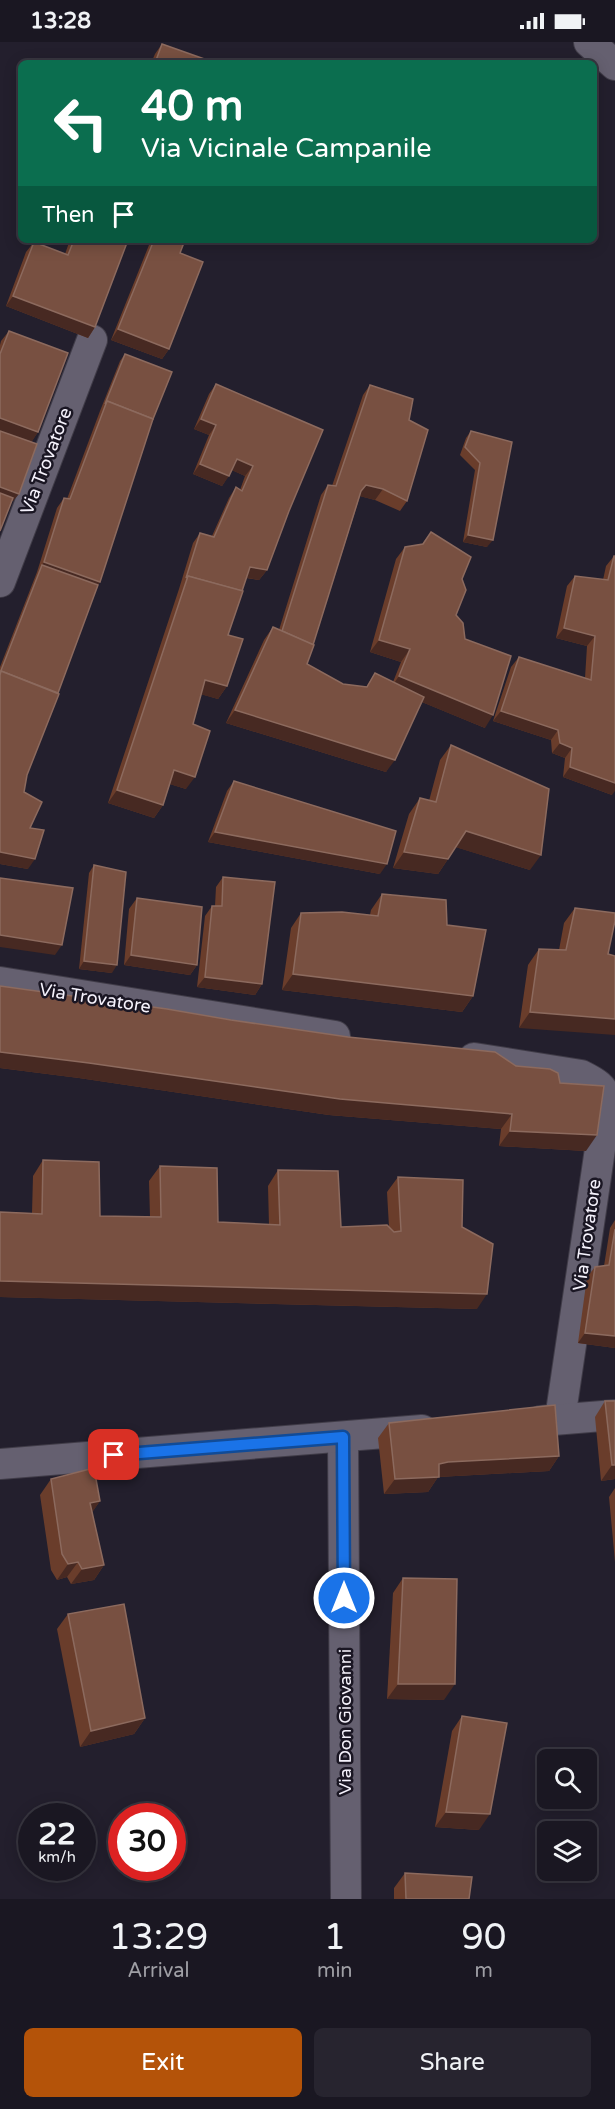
<!DOCTYPE html>
<html lang="en">
<head>
<meta charset="utf-8">
<style>
	:root { --surface:#1a1722; --page:#27242f; --text:#f1f3f6; --muted:#9f9fa5; --line:#383640; --accent:#b45309 }
	body { margin:0; font-family:"Varela Round",sans-serif; background:var(--page); color:var(--text); height:100vh; display:flex; flex-direction:column; font-size:22px; white-space:nowrap }
	* { box-sizing:border-box; margin:0 }
	p { font-size:20px; color:var(--muted) }
	.icon { flex:none; width:33px; height:33px; fill:none; stroke:currentColor; stroke-width:2; stroke-linecap:round; stroke-linejoin:round }
	.map { position:relative; height:1857px; overflow:hidden }
	.side { display:flex; flex-direction:column; background:var(--surface); flex:1 }
	.side>* { flex:none }
	.hud { position:absolute; left:18px; top:18px; width:579px; height:183px; border-radius:9px; box-shadow:0 3px 15px #0003,0 0 0 2px var(--line); background:#0b6e4f; color:#fff; overflow:hidden }
	.fabs { position:absolute; left:537px; top:1707px; display:grid; gap:12px }
	.fabs a { display:grid; place-items:center; width:60px; height:60px; border-radius:9px; background:var(--surface); box-shadow:0 3px 15px #0003,0 0 0 2px var(--line); font-size:30px }
	.speed { position:absolute; left:18px; top:1761px; display:flex; gap:12px; font-size:30px; font-weight:700; text-align:center }
	.speed>* { display:grid; place-content:center; width:78px; height:78px; border-radius:50%; background:var(--surface); box-shadow:0 3px 15px #0003,0 0 0 2px var(--line); line-height:1 }
	.speed small { font-size:15px; font-weight:400 }
	.speed .limit { border:9px solid #d22; background:#fff; color:#111 }
	.pin { position:absolute; display:grid; place-items:center; width:51px; height:51px; color:#fff; margin:-26px; border-radius:12px; box-shadow:0 3px 9px #0006 }
	.me { position:absolute; width:66px; margin:-33px; rotate:0deg; stroke-linejoin:round; filter:drop-shadow(0 0 4px #0008) }
	.turn { display:flex; align-items:center; gap:21px; height:126px; padding:0 24px; font-size:27px }
	.turn .icon { width:78px; height:78px; stroke-width:2.5 }
	.turn b { display:block; font-size:42px; line-height:51px }
	.then { display:flex; align-items:center; height:57px; padding:0 24px; background:#0003; gap:12px; font-size:22px }
	.eta { display:flex; justify-content:space-evenly; align-items:center; height:102px; text-align:center }
	.eta b { font-size:36px; font-weight:600; line-height:42px }
	.button { display:flex; gap:12px; margin-top:auto; padding:12px 24px }
	.button a { flex:1; height:69px; border-radius:9px; background:var(--accent); color:#fff; font-size:24px; font-weight:600; line-height:69px; text-align:center }
	.button a+a { background:var(--page); color:var(--text) }
	.status { display:flex; justify-content:space-between; align-items:center; height:42px; padding:0 30px; background:var(--surface); direction:ltr }
	.status svg { height:16px; fill:currentColor }
	.map>svg:first-child { display:block }
	.lines { fill:none; stroke-linecap:round; stroke-linejoin:round }
	.minor-casing { stroke:#403c48; stroke-width:32 }
	.minor { stroke:#656070; stroke-width:30 }
	.wall { fill:#6a3d2b }
	.shaded-wall { fill:#472922 }
	.building { fill:#785041; stroke:#8c6a5e; stroke-width:1.5 }
	.route-casing { stroke:#114b97; stroke-width:15 }
	.route { stroke:#1a73e8; stroke-width:10 }
	.labels { text-anchor:middle; dominant-baseline:central; stroke-width:5; stroke-linejoin:round; paint-order:stroke }
	.street-label { font-size:18px; fill:#f5f2fc; stroke:#1a1623 }
</style>
</head>
<body>
<div class="status"><b>13:28</b><svg viewBox="0 0 49 12"><path d="M0 12V9h3v3zM5 12V6h3v6zM10 12V3h3v9zM15 12V0h3v12zM26 1h20v11H26zM47 4h2v5h-2z"/></svg></div>
<div class="map">
<svg width="615" height="1857" viewBox="0 0 615 1857">
	<rect width="100%" height="100%" fill="#231f2d"/>
	<g class="lines">
		<g class="minor-casing">
			<g id="minor">
				<path d="M589,0L615,23"/>
				<path d="M0,540L92,298"/>
				<path d="M0,940L335,994"/>
				<path d="M474,1016L581,1033C595,1040 605,1045 607,1060L560,1377"/>
				<path d="M541,1379L615,1373"/>
				<path d="M343,1395L346,1857"/>
				<path d="M0,1422L422,1388"/>
			</g>
		</g>
		<use href="#minor" class="minor"/>
	</g>
	<g class="wall">
		<path d="M162,2L209,21H151L155,12Z"/>
		<path d="M70,198H128L95,285L88,296L6,264L26,210L34,200L65,212Z"/>
		<path d="M151,198H185L180,211L169,307L162,317L111,298Z"/>
		<path d="M9,289L38,390L31,400L13,459H12L0,489V303L1,299Z"/>
		<path d="M125,312L153,377L100,540L98,543L27,733L24,750L30,786L28,827L0,822V625L37,530L57,466L64,456L67,457L100,369L120,319Z"/>
		<path d="M216,342L289,469L267,528L259,538L246,536L228,593L227,644L218,657L201,652L193,682L186,747L170,742L163,763L154,776L108,761L179,547L193,501L200,491L212,494L229,456L236,445L240,448L245,434L232,428L222,444L193,432L209,393L194,387L209,352Z"/>
		<path d="M370,343L409,378L407,459L400,469L375,458L360,454L307,622L343,642L366,645L375,631L393,640L401,620L370,610L396,517L405,505L422,502L431,490L462,537L456,573L465,597L485,686L422,660L386,730L226,681L264,598L273,585L279,588L321,453L328,443L332,444L363,353Z"/>
		<path d="M471,389L512,400L487,505L463,500L475,428L460,413L466,396Z"/>
		<path d="M614,514L612,753L563,735L565,716L552,711L551,698L493,679L511,625L519,615L585,636L587,604L556,596L567,544L575,534L603,538L606,524Z"/>
		<path d="M451,703L530,828L456,805L438,832L393,826L409,772L420,756L429,759L440,718Z"/>
		<path d="M234,739L380,832L208,800L227,749Z"/>
		<path d="M94,823L112,931L79,927L89,831Z"/>
		<path d="M223,835L262,942L255,953L197,945L205,874L212,864H215L216,845Z"/>
		<path d="M382,852L447,883L473,954L462,970L282,948L291,886L301,871L370,873L371,868Z"/>
		<path d="M137,856L197,923L190,933L124,923L129,867Z"/>
		<path d="M575,866L608,912L519,986L528,923L539,907L559,908L564,881Z"/>
		<path d="M0,944L231,978L516,1024L560,1041L586,1109L499,1104L501,1087L329,1073L79,1036L0,1026Z"/>
		<path d="M43,1118L100,1174L150,1175L149,1139L160,1124L218,1180L269,1183L268,1144L278,1128L341,1185H389L387,1150L398,1135L462,1185L477,1267L0,1255V1170L32,1171L33,1134Z"/>
		<path d="M615,1178V1306L578,1301L587,1235L595,1225L604,1224L610,1186Z"/>
		<path d="M605,1359H615V1437L601,1439L595,1375Z"/>
		<path d="M389,1381L559,1414L549,1429L438,1435L428,1450L384,1452L378,1396Z"/>
		<path d="M51,1437L100,1459L92,1470L104,1523L94,1538L71,1542L67,1535L57,1538L51,1528L40,1453Z"/>
		<path d="M615,1446V1520L609,1455Z"/>
		<path d="M403,1536L444,1658L387,1657L393,1551Z"/>
		<path d="M68,1572L145,1676L134,1692L80,1705L57,1587Z"/>
		<path d="M462,1674L479,1788L435,1785L452,1689Z"/>
		<path d="M405,1831L469,1857H394V1846Z"/>
	</g>
	<g class="shaded-wall">
		<path d="M13,254L95,285L88,296L6,264Z"/>
		<path d="M118,287L169,307L162,317L111,298Z"/>
		<path d="M0,376L38,390L31,401L0,389Z"/>
		<path d="M201,377L216,383L209,393L194,387Z"/>
		<path d="M237,417L253,424L245,434L229,427Z"/>
		<path d="M200,422L229,434L222,444L193,432Z"/>
		<path d="M366,443L383,447L375,458L359,454L354,460Z"/>
		<path d="M0,445L19,452L13,459L0,454Z"/>
		<path d="M468,493L493,498L487,505L463,500Z"/>
		<path d="M44,520L100,540L93,551L42,523Z"/>
		<path d="M250,525L267,528L259,538L243,535Z"/>
		<path d="M564,586L595,594L587,604L556,596Z"/>
		<path d="M379,598L410,607L401,620L370,610Z"/>
		<path d="M399,634L493,673L485,686L390,647Z"/>
		<path d="M205,638L227,644L218,657L196,651Z"/>
		<path d="M235,668L395,718L386,730L226,681Z"/>
		<path d="M501,669L558,688L551,698L493,679Z"/>
		<path d="M560,701L572,706L565,716L552,711Z"/>
		<path d="M570,725L615,741V749L612,753L563,735Z"/>
		<path d="M174,728L195,735L186,747L166,741Z"/>
		<path d="M117,748L163,763L154,776L108,761Z"/>
		<path d="M466,789L541,813L530,828L455,805Z"/>
		<path d="M215,790L387,822L380,832L208,800Z"/>
		<path d="M0,810L35,817L28,827L0,822Z"/>
		<path d="M404,810L448,817L438,832L393,826Z"/>
		<path d="M0,893L62,903L55,913L0,905Z"/>
		<path d="M131,913L197,923L190,933L124,923Z"/>
		<path d="M84,919L117,923L112,931L79,927Z"/>
		<path d="M293,932L473,954L462,970L282,948Z"/>
		<path d="M205,935L262,942L255,953L197,945Z"/>
		<path d="M530,970L615,977V993L519,986Z"/>
		<path d="M0,1010L512,1072L501,1087L329,1073L79,1036L0,1026Z"/>
		<path d="M510,1089L597,1093L586,1109L499,1104Z"/>
		<path d="M0,1239L487,1252L477,1267L0,1255Z"/>
		<path d="M585,1291L615,1294V1306L578,1301Z"/>
		<path d="M559,1414L549,1429L438,1435L428,1450L384,1452L395,1437L439,1422L448,1420Z"/>
		<path d="M612,1423H615V1437L601,1439Z"/>
		<path d="M100,1459L89,1475L90,1461Z"/>
		<path d="M78,1520L67,1535L57,1538L68,1522Z"/>
		<path d="M104,1523L94,1538L71,1542L82,1527Z"/>
		<path d="M398,1642H455L444,1658L387,1657Z"/>
		<path d="M145,1676L134,1692L80,1705L91,1689Z"/>
		<path d="M446,1770L490,1772L479,1788L435,1785Z"/>
	</g>
	<g class="building">
		<path d="M162,2L210,19L209,21H155Z"/>
		<path d="M74,198H128L95,285L13,254L34,200L68,213Z"/>
		<path d="M154,198H185L180,211L203,220L169,307L118,287Z"/>
		<path d="M9,289L68,311L38,390L0,376V312Z"/>
		<path d="M125,312L172,330L153,377L107,359L105,362Z"/>
		<path d="M216,342L323,388L289,469L267,528L250,525L242,549L188,534L186,536L200,491L214,495L236,445L242,449L253,424L237,417L229,434L200,422L216,383L201,377Z"/>
		<path d="M370,343L413,357L409,378L428,388L407,459L383,447L366,443L361,449L313,603L282,589L328,443L336,444Z"/>
		<path d="M107,359L153,377L100,540L44,520L64,456L70,457Z"/>
		<path d="M0,389L37,402L19,452L0,445Z"/>
		<path d="M471,389L512,400L493,498L468,493L480,421L465,405Z"/>
		<path d="M0,451L13,456L0,489Z"/>
		<path d="M431,490L471,515L462,537L466,548L456,573L463,581L465,597L511,614L493,673L399,634L410,607L379,598L405,505L423,502Z"/>
		<path d="M614,514H615V741L570,725L572,706L560,701L558,688L501,669L519,615L591,638L595,594L564,586L575,534L608,538Z"/>
		<path d="M42,523L98,543L58,651L1,629L0,631Z"/>
		<path d="M188,534L243,549L228,593L243,597L227,644L205,638L193,682L210,689L195,735L174,728L163,763L117,748Z"/>
		<path d="M273,585L314,603L307,622L343,642L367,645L375,631L424,655L395,718L235,668Z"/>
		<path d="M1,629L59,652L27,733L24,750L42,760L30,786L44,788L35,817L0,810V633Z"/>
		<path d="M451,703L549,747L541,813L466,789L448,817L404,810L420,756L436,760Z"/>
		<path d="M234,739L396,789L387,822L215,790Z"/>
		<path d="M94,823L126,830L117,923L84,919Z"/>
		<path d="M223,835L275,840L262,942L205,935L212,864H222Z"/>
		<path d="M0,836L73,846L62,903L0,893Z"/>
		<path d="M382,852L446,858L447,883L486,888L473,954L293,932L301,871L342,870L378,874Z"/>
		<path d="M137,856L202,865L197,923L131,913Z"/>
		<path d="M575,866L615,871V879L608,912L615,914V977L530,970L539,907L566,908Z"/>
		<path d="M0,944L167,967L231,978L348,995L495,1010L516,1024L550,1027L558,1031L560,1041L604,1044L597,1093L510,1089L512,1072L340,1057L89,1021L0,1010Z"/>
		<path d="M43,1118L99,1120L100,1174L161,1175L160,1124L217,1126L218,1180L280,1183L278,1128L338,1129L341,1185L387,1183L394,1190L401,1189L398,1135L463,1138L462,1185L493,1202L487,1252L0,1239V1170L42,1172Z"/>
		<path d="M615,1187V1294L585,1291L595,1225L609,1223Z"/>
		<path d="M605,1359H615V1423H612Z"/>
		<path d="M555,1363L559,1414L448,1420L439,1422V1435L395,1437L389,1381Z"/>
		<path d="M94,1426L100,1459L90,1461L104,1523L82,1527L78,1520L68,1522L62,1512L51,1437Z"/>
		<path d="M403,1536L457,1537L455,1642H398Z"/>
		<path d="M124,1562L145,1676L91,1689L68,1572Z"/>
		<path d="M462,1674L507,1681L490,1772L446,1770Z"/>
		<path d="M405,1831L472,1835L469,1857H406Z"/>
	</g>
	<g class="lines">
		<g class="route-casing">
			<path id="route" d="M114,1413L343,1395L344,1556"/>
		</g>
		<use href="#route" class="route"/>
	</g>
	<g class="labels">
		<g class="street-label">
			<text transform="translate(46 419) rotate(-69)">Via Trovatore</text>
			<text transform="translate(95 956) rotate(9)">Via Trovatore</text>
			<text transform="translate(587 1193) rotate(-82)">Via Trovatore</text>
			<text transform="translate(345 1680) rotate(-90)">Via Don Giovanni</text>
		</g>
	</g>
</svg>
<div class="fabs">
<a><svg class="icon" aria-label="search" viewBox="0 0 24 24"><circle cx="10" cy="10" r="6"/><path d="M15 15l6 6"/></svg></a>
<a><svg class="icon" aria-label="layers" viewBox="0 0 24 24"><path d="M12 4l9 5-9 5-9-5zM3 14l9 5 9-5"/></svg></a>
</div>
<div class="speed"><div>22<small>km/h</small></div><div class="limit">30</div></div>
<div class="pin" style="left:114px;top:1413px;background:#d93025"><svg class="icon" aria-label="arrive" viewBox="0 0 24 24"><path d="M6 21V4h12l-3 4 3 4H6"/></svg></div>
<svg class="me" style="left:344px;top:1556px" viewBox="-20 -20 40 40"><circle r="17" fill="#1a73e8" stroke="#fff" stroke-width="3"/><path d="M0-11L8 9 0 5-8 9z" fill="#fff"/></svg>
<div class="hud">
<div class="turn"><svg class="icon" aria-label="left" viewBox="0 0 24 24"><path d="M17 20v-9H6M10 6l-5 5 5 5"/></svg><div><b>40 m</b>Via Vicinale Campanile</div></div>
<div class="then">Then<svg class="icon" aria-label="arrive" viewBox="0 0 24 24"><path d="M6 21V4h12l-3 4 3 4H6"/></svg></div>
</div>
</div>
<section class="side">
<div class="eta">
<div><b>13:29</b><p>Arrival</p></div>
<div><b>1</b><p>min</p></div>
<div><b>90</b><p>m</p></div>
</div>
<div class="button"><a>Exit</a><a>Share</a></div>
</section>
</body>
</html>
